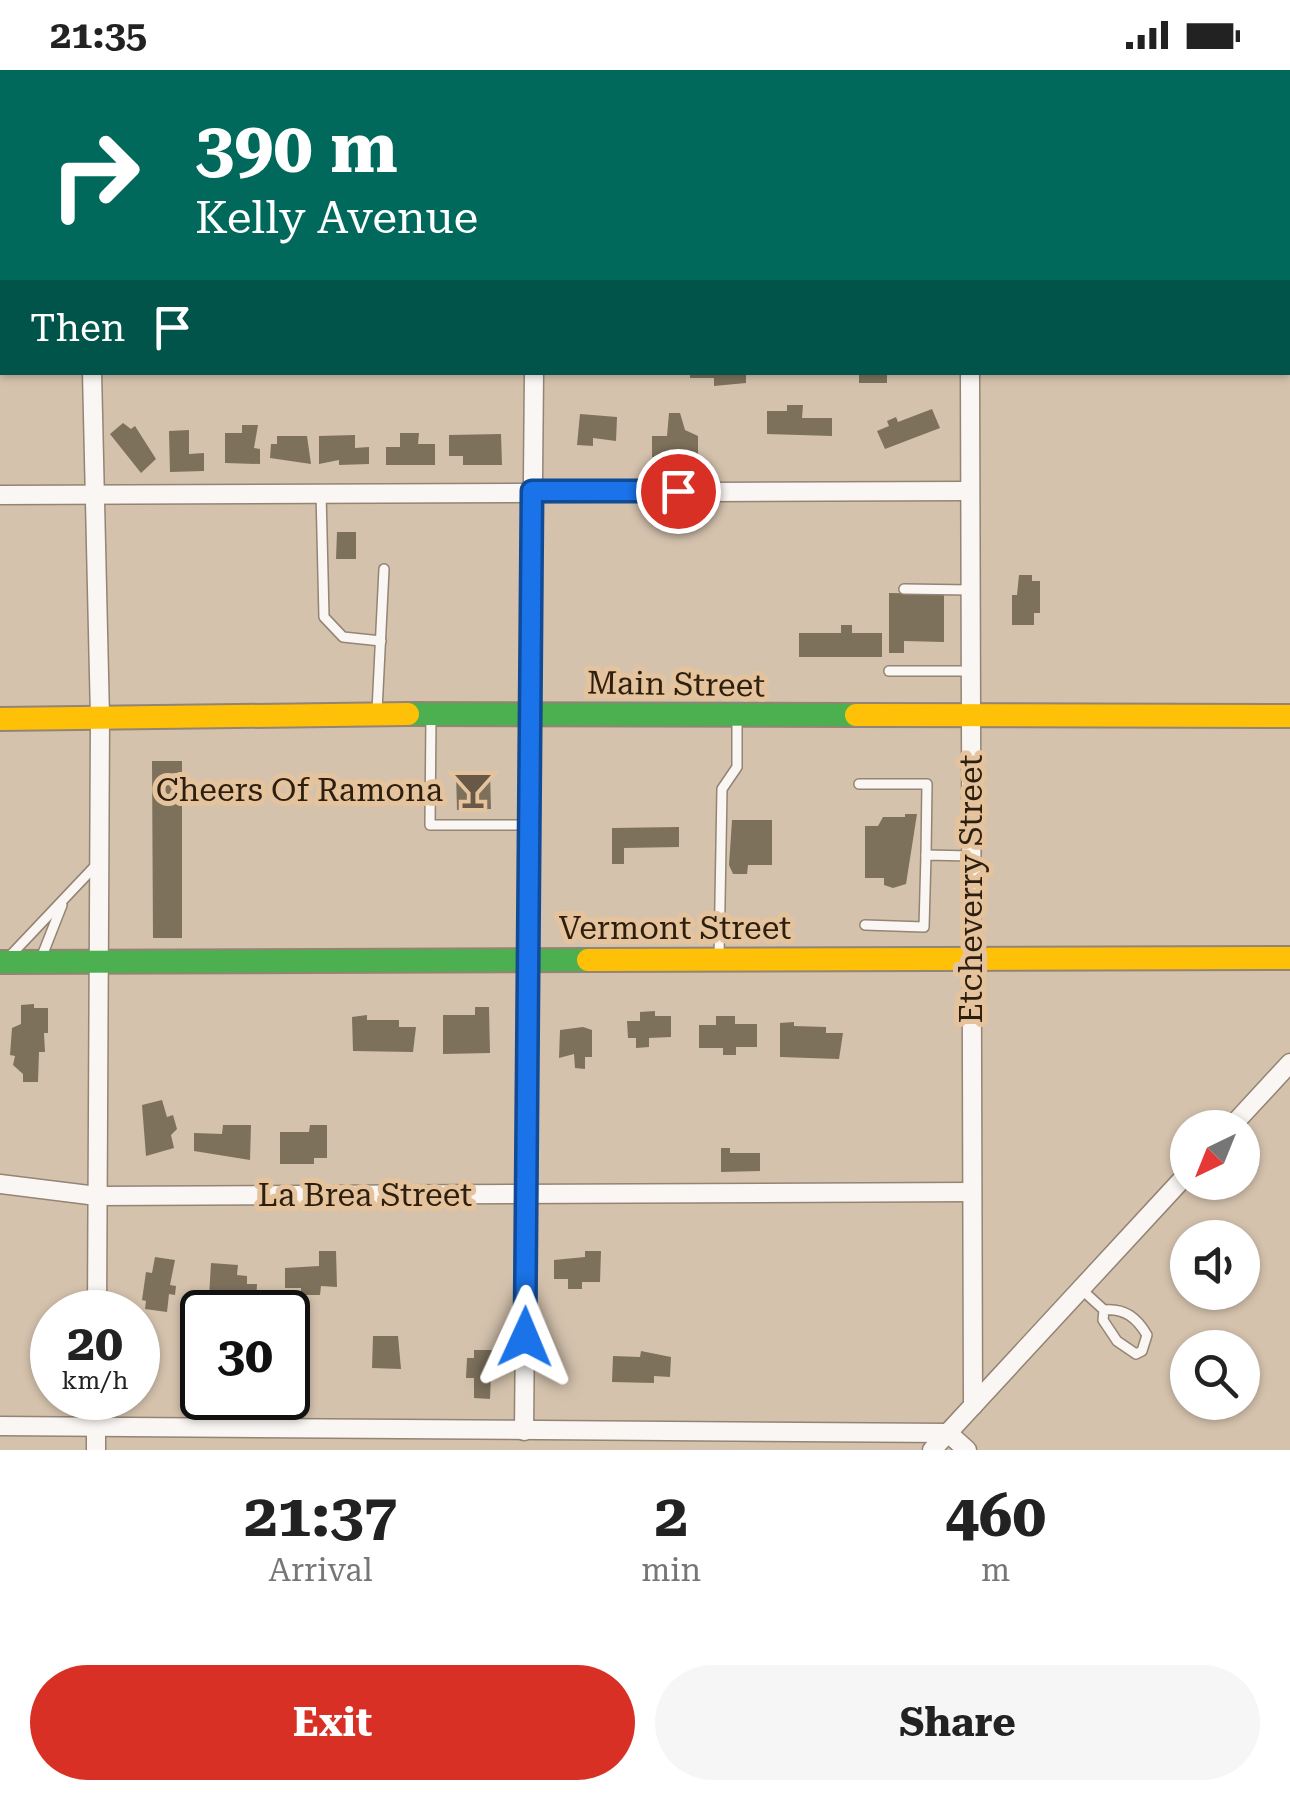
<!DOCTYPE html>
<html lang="en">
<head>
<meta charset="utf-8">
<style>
	:root { --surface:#fff; --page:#f6f6f6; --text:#222; --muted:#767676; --accent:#d93025 }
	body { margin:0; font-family:"Roboto Serif",serif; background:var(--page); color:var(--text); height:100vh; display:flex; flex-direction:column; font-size:38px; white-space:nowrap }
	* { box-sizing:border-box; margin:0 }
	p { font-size:32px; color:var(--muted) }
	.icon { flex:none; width:55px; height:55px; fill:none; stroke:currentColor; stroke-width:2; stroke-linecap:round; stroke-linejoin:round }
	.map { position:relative; height:1380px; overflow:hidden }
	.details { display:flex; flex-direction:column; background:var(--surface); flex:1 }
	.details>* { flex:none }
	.hud { position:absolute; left:0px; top:0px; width:1290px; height:305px; box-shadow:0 2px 8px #0004; background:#00695c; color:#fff; overflow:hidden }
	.needle { width:65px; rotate:223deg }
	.fabs { position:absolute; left:1170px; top:1040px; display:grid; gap:20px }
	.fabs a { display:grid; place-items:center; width:90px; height:90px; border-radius:50%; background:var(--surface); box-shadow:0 2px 8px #0004; font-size:50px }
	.speed { position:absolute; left:30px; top:1220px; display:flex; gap:20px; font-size:50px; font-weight:700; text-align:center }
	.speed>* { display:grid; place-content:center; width:130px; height:130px; border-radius:50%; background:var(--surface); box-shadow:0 2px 8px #0004; line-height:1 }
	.speed small { font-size:25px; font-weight:400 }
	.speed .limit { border:5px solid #111; border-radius:15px; background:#fff; color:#111 }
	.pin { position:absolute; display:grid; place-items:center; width:85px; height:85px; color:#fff; margin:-42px; border:5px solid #fff; border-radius:50%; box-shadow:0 2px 10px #0007 }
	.me { position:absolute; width:110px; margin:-55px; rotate:1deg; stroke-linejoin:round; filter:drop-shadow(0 0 8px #0008) }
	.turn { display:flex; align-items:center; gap:35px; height:210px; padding:0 30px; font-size:45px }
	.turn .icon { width:130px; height:130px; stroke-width:2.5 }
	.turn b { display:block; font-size:70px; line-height:85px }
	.then { display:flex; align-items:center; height:95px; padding:0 30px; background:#0003; gap:20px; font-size:38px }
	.eta { display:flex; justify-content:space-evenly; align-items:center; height:170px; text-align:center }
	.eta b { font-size:60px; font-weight:700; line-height:70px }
	.cta { display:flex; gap:20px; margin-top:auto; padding:20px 30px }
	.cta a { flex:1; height:115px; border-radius:60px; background:var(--accent); color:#fff; font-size:40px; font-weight:700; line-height:115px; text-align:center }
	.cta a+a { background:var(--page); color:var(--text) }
	.status { display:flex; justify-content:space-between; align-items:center; height:70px; padding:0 50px; background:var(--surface); direction:ltr }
	.status svg { height:28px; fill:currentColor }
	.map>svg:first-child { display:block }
	.building { fill:#7d715c }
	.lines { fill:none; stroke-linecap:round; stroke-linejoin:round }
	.lane-casing { stroke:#938474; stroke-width:12 }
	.street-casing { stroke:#938474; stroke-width:21 }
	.fast-casing { stroke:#938474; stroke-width:26 }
	.slow-casing { stroke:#938474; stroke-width:26 }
	.lane { stroke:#f9f6f3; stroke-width:9 }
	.street { stroke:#f9f6f3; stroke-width:18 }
	.fast { stroke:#4caf50; stroke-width:22 }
	.slow { stroke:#ffc107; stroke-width:22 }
	.route-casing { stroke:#114b97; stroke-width:25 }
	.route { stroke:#1a73e8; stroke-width:18 }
	.labels { text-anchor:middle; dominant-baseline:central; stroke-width:10; stroke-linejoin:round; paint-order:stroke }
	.street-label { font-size:32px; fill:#2c1f10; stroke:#e5c39c }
	.poi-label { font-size:32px; fill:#2c1f10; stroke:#e5c39c; text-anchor:end }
</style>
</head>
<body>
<div class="status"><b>21:35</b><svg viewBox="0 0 49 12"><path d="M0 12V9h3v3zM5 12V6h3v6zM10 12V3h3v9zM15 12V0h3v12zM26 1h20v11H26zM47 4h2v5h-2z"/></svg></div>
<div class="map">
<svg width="1290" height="1380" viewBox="0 0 1290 1380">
	<rect width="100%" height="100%" fill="#d4c2ad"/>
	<g class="building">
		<path d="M690,302H746V313L714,316V308H690Z"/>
		<rect x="859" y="302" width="28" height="11"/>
		<path d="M787,335H803L802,348H832V366L767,364V341H787Z"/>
		<path d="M932,339L940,358L885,379L877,361L889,356L887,351L896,347L898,352Z"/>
		<path d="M669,343H680L685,360L698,366V386L652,387V366H667Z"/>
		<path d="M580,344L617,347L616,371L593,368V376L577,375Z"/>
		<path d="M123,353L131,359L135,356L156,389L141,403L110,364Z"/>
		<path d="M242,355H258L254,378L260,379V394L225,393V363H242Z"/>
		<path d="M189,360V384L204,383V401L170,402L169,361Z"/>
		<path d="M400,363H419L418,374H435V395H386V377H400Z"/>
		<path d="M501,364L502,395H463V386H449V365Z"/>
		<path d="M355,365V378L369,377V394L339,395V390L319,394V366Z"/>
		<path d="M277,366H307L311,394L270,388L271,374H277Z"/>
		<path d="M337,462H356V489H336Z"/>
		<path d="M1019,505H1032V511H1040V543H1034V555H1012V525H1017Z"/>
		<path d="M889,523L944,524V572L904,571V583H889Z"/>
		<path d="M841,555H852V563H882V587H799V563H841Z"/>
		<path d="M152,691H182V868H153Z"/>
		<path d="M490,702L491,739L457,740L456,703Z"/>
		<path d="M905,744H917L906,814L893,818L884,815V808H865V756H878L883,747H905Z"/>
		<path d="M732,750H772V795H748L747,804H733L729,795Z"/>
		<path d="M679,757V777L624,778V794H612V758Z"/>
		<path d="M34,934V938H48V963H44L45,982H39L38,1012H23V1004L13,995L15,986L10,985L12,958L21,954V935Z"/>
		<path d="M475,937H489L490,983L443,984V945H475Z"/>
		<path d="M655,941V946H671V967L649,968V977L636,978V968H628L627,951H640V942Z"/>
		<path d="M367,945V950H399V957H416L413,982L353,981L352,947Z"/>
		<path d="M716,946H735V954H757V977H736V985H723V978H699V955H716Z"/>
		<path d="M794,952V956L826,957V963H843L839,989L780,987V953Z"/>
		<path d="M583,957L592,960V987H585V999L575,998L574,984L559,988L560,960Z"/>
		<path d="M162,1030L167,1047L173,1045L177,1059L171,1065L174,1078L146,1086L142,1035Z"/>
		<path d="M223,1055H251L250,1090L194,1081V1063L222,1064Z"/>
		<path d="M310,1055H327V1088H314V1094H280V1062H309Z"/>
		<path d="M721,1078H730V1083H760V1101L721,1102Z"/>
		<path d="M319,1181H336L337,1217L321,1216L320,1225H301V1218H285V1198L319,1196Z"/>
		<path d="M585,1181H601L600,1212H582V1219H568V1209H554V1190L585,1187Z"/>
		<path d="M155,1187L175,1190L170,1215L176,1216L175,1225L169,1224L167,1242L145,1239L146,1231L142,1230L146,1202L152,1203Z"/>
		<path d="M211,1193L238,1195L237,1205L247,1206V1214H257L256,1231L245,1230L244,1238L224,1237L225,1229L209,1228Z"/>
		<path d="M373,1266H398L401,1299L372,1298Z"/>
		<path d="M474,1280H492L490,1329L474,1328V1308H466L467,1288H474Z"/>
		<path d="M641,1281L671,1287L670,1307L654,1306V1313L612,1312L613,1286L640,1287Z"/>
	</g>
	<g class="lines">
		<g class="lane-casing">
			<g id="lane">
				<path d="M219,0V2"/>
				<path d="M991,0L994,2"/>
				<path d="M321,422L324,547L343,567L381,571"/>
				<path d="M904,519L970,520"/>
				<path d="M889,601H971"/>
				<path d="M377,641L384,499"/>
				<path d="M431,647L430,755H530"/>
				<path d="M859,714H927L926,785"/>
				<path d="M865,855L924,857L926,785L971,786"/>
				<path d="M9,887L98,793"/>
				<path d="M719,888L722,719L737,697V648"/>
				<path d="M40,891L62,835"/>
				<path d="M1081,1219L1104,1240L1103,1250L1117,1271L1136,1284L1142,1281L1147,1265C1137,1248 1125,1238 1104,1240"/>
			</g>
		</g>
		<g class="street-casing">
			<g id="street">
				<path d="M87,0V2"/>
				<path d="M1285,2L1288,0"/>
				<path d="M0,208H2"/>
				<path d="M92,302L100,648L97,1242"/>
				<path d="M970,302L973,1336"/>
				<path d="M0,425L968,421"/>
				<path d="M1230,1058L1290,993"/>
				<path d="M0,1114L97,1126L972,1122"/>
				<path d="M0,1356L948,1363L967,1380"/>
				<path d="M524,1361L534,302"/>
				<path d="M96,1380V1328"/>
				<path d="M932,1380L1188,1103"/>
			</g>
		</g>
		<g class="fast-casing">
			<g id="fast">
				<path d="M408,644L856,645"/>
				<path d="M0,892L588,890"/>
			</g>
		</g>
		<g class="slow-casing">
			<g id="slow">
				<path d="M856,645L1290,646"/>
				<path d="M0,649L408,644"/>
				<path d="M588,890L1290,888"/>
			</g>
		</g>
		<use href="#lane" class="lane"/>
		<use href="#street" class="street"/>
		<use href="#fast" class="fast"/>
		<use href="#slow" class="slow"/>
	</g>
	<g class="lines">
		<g class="route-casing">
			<path id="route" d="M525,1267L532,421H678"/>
		</g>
		<use href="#route" class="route"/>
	</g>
	<defs>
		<g id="bar-bare" transform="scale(3)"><path d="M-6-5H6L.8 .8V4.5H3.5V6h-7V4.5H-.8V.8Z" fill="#675847" stroke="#e5c39c" stroke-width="2.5" paint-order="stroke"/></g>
	</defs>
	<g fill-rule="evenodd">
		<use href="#bar-bare" x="473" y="720"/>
	</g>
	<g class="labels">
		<g class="street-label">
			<text transform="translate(676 614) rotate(1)">Main Street</text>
			<text transform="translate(971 819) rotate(-90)">Etcheverry Street</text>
			<text x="675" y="858">Vermont Street</text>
			<text x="365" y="1125">La Brea Street</text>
		</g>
		<g class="poi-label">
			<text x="443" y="720">Cheers Of Ramona</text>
		</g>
	</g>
</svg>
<div class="fabs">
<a><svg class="needle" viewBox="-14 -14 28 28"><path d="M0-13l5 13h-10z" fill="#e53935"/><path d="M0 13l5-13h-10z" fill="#767676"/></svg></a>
<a><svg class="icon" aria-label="sound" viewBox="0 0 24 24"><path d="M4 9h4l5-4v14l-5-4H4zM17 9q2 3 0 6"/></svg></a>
<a><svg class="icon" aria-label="search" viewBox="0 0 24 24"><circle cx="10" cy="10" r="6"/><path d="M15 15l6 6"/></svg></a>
</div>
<div class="speed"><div>20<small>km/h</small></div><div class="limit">30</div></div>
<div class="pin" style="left:678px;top:421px;background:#d93025"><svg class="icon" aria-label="arrive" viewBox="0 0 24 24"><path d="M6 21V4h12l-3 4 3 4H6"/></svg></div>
<svg class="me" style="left:525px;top:1267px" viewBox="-20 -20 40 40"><path d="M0-17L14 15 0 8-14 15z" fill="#1a73e8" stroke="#fff" stroke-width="4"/></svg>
<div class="hud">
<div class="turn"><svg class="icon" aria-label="right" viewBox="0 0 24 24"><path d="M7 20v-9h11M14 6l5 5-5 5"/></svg><div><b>390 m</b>Kelly Avenue</div></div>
<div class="then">Then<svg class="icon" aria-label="arrive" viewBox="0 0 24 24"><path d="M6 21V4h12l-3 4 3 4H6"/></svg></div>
</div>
</div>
<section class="details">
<div class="eta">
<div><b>21:37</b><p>Arrival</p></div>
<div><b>2</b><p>min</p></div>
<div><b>460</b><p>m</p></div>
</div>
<div class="cta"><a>Exit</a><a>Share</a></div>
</section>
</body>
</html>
